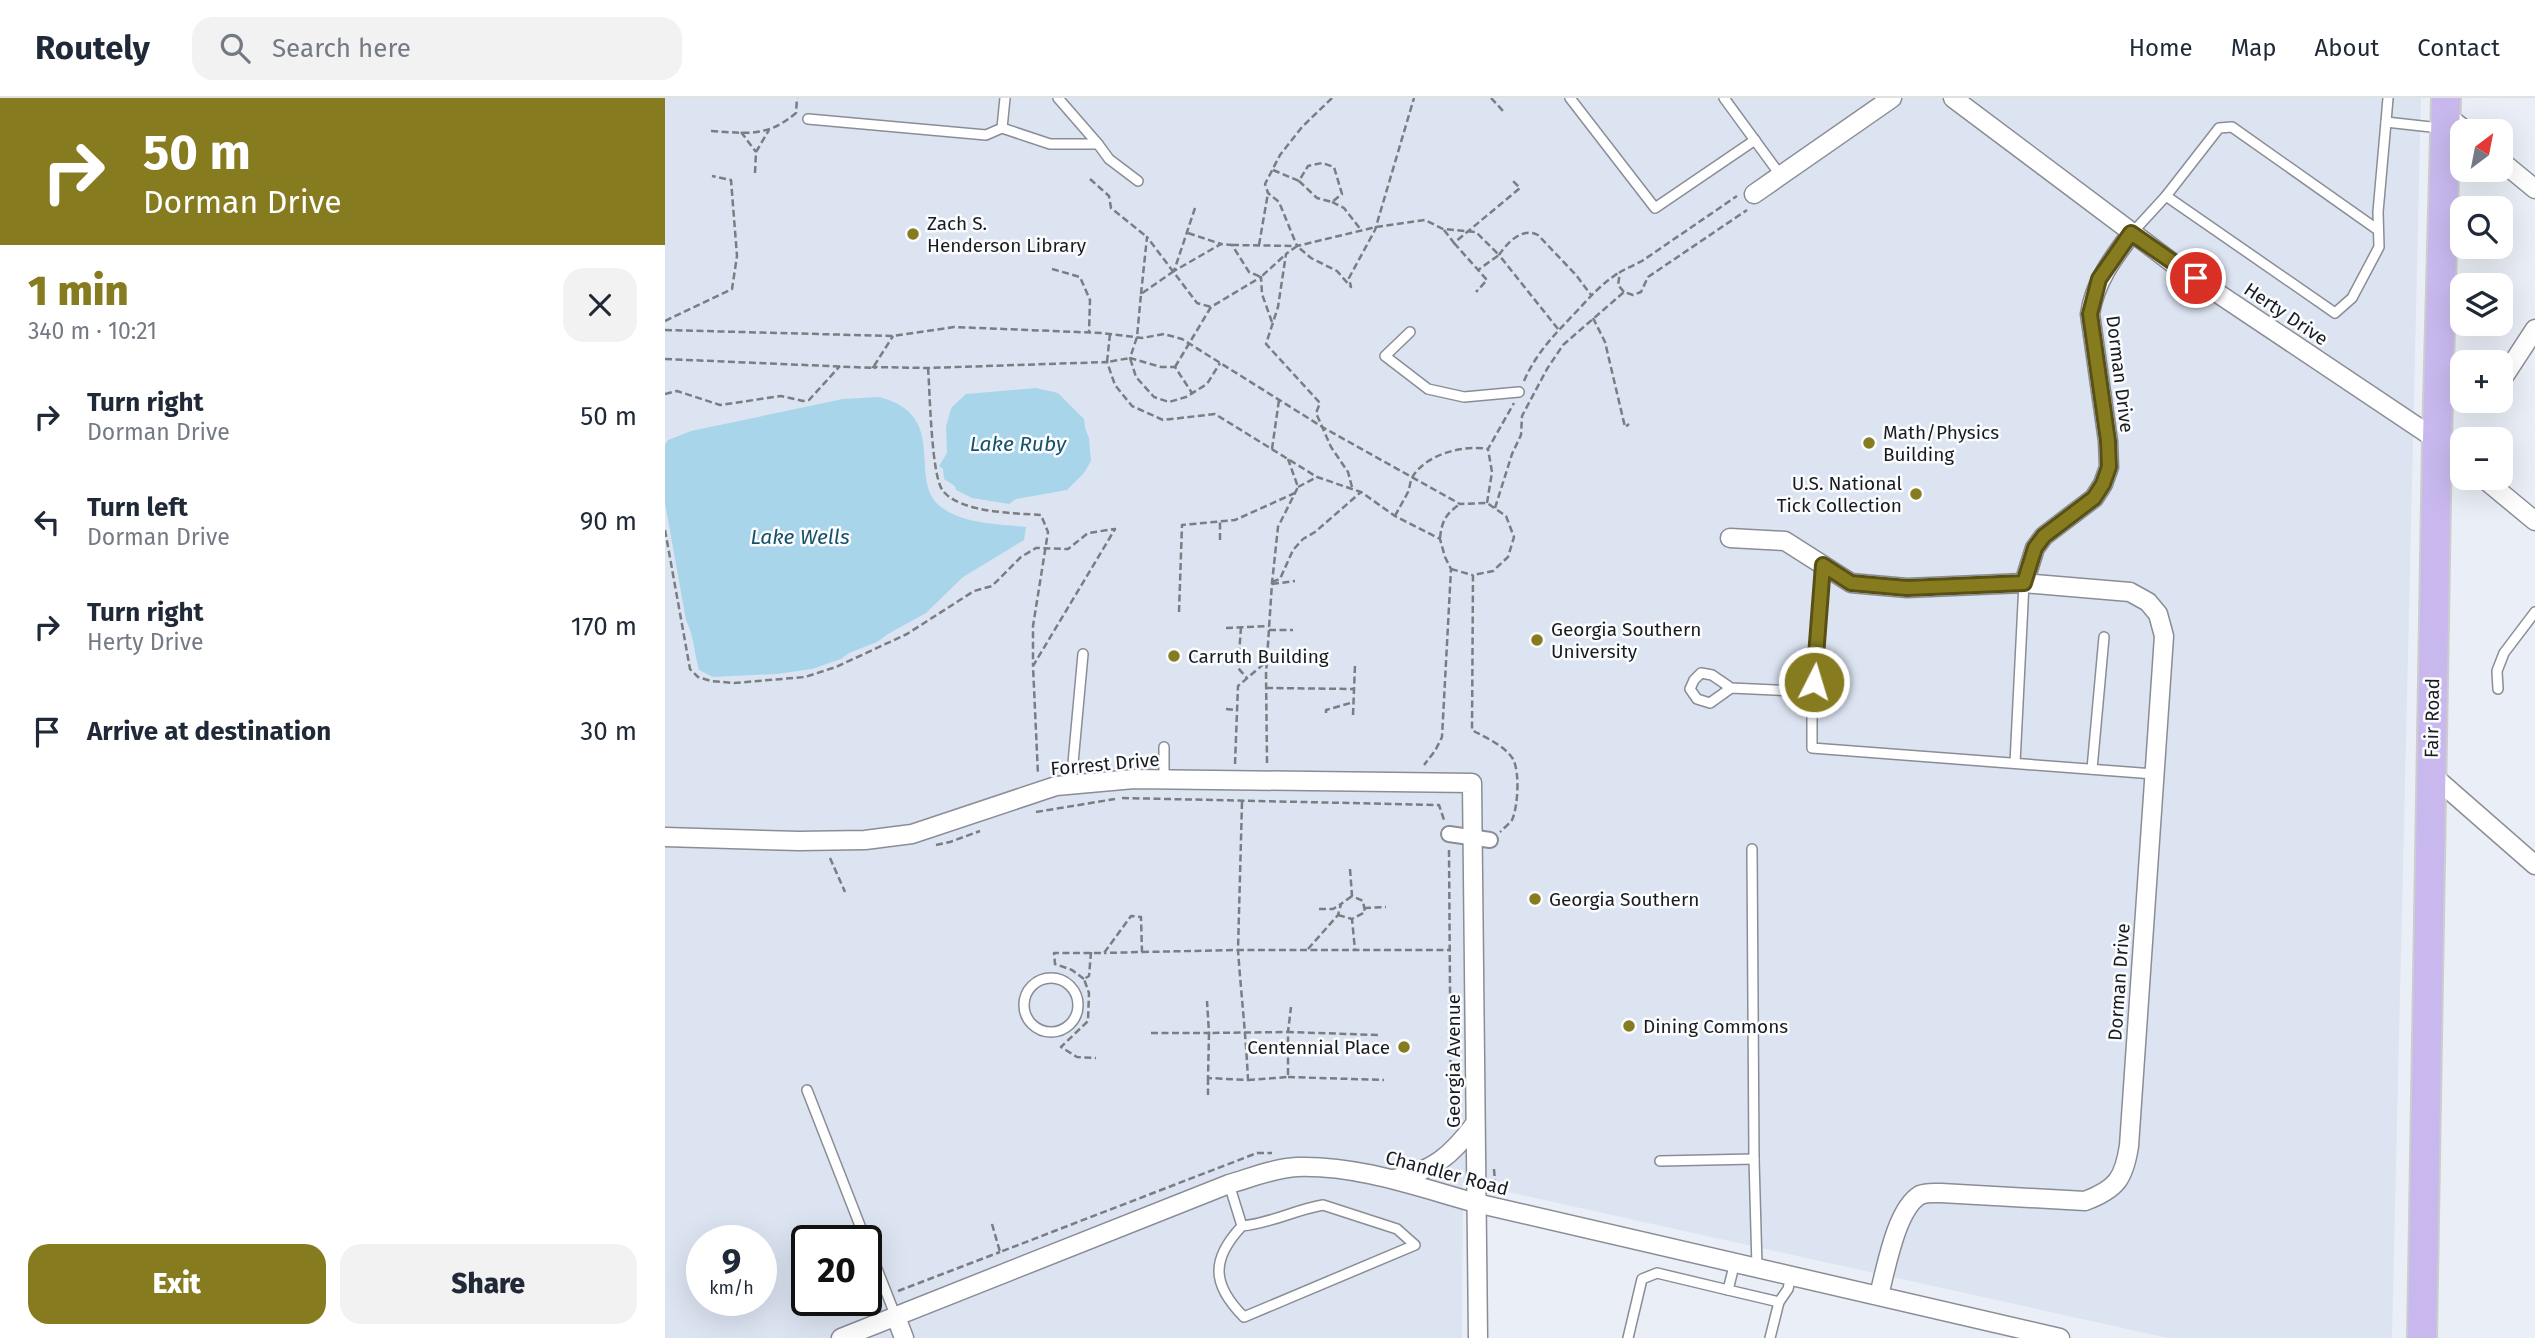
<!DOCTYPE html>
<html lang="en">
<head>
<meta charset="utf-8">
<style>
	:root { --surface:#fff; --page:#f2f2f3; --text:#1f2937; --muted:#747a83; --line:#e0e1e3; --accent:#877b20 }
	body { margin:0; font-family:"Fira Sans",sans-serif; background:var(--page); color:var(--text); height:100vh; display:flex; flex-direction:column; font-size:26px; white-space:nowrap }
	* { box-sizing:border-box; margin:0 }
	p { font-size:23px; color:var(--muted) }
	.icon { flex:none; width:38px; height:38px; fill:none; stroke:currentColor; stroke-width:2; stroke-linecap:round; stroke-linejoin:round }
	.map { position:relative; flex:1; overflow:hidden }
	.drawer { display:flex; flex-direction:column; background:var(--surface); width:665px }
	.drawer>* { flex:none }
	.top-card { background:#877b20; color:#fff; overflow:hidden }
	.needle { width:46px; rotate:32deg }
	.controls { position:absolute; left:1785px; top:21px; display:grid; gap:14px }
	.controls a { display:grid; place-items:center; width:63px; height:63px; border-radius:14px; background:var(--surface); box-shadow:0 7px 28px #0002; font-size:35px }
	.speed { position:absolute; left:21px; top:1127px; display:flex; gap:14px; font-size:35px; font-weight:700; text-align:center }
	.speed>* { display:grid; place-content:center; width:91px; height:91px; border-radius:50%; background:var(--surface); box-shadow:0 7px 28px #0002; line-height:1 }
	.speed small { font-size:18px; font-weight:400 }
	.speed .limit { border:4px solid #111; border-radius:10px; background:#fff; color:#111 }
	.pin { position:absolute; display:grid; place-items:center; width:60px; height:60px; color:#fff; margin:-30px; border:4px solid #fff; border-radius:50%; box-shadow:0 2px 7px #0007 }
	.me { position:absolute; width:77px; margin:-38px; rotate:5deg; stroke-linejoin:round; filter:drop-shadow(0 0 5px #0008) }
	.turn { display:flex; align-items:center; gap:24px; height:147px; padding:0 28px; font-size:32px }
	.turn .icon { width:91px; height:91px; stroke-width:2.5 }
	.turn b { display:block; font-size:49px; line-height:60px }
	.round { display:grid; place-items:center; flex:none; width:74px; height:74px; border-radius:21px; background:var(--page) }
	.head { display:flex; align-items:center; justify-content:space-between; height:119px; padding:0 28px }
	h1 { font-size:42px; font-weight:800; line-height:52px; color:var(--accent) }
	.button { display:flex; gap:14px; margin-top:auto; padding:14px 28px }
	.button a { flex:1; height:80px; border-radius:21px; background:var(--accent); color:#fff; font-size:28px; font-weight:800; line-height:80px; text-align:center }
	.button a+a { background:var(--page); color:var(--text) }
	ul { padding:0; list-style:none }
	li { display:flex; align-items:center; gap:21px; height:105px; padding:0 28px }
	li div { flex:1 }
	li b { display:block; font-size:26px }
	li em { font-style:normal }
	header { display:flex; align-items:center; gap:42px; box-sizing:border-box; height:98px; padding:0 35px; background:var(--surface); border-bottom:2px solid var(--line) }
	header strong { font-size:33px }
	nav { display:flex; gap:38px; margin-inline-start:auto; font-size:24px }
	.search { width:490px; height:63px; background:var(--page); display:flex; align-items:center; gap:18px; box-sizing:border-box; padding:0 24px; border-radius:21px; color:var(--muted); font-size:26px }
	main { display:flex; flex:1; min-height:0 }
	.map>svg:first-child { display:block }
	.built { fill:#dce4f2; fill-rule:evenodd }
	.water { fill:#a8d5ea }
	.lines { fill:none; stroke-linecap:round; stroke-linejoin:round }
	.service-casing { stroke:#8a8d95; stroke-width:12 }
	.pedestrian-casing { stroke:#8a8d95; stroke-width:18 }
	.minor-casing { stroke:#8a8d95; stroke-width:21 }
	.primary-casing { stroke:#cccdcd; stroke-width:32 }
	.path { stroke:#7a7d82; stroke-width:2.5; stroke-dasharray:7 3.5; stroke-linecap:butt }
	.service { stroke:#fff; stroke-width:9 }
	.pedestrian { stroke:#fff; stroke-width:14 }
	.minor { stroke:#fff; stroke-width:18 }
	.primary { stroke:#c8b8ed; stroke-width:28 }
	.route-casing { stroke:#585015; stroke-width:18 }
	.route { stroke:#877b20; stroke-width:12 }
	.poi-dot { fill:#877b20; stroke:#fafcff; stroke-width:2.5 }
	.labels { text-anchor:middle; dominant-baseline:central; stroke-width:5; stroke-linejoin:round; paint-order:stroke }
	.poi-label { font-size:19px; fill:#191b1d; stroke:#fafcff; text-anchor:start }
	.street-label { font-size:19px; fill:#191b1d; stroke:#fafcff }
	.water-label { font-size:21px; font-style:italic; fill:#175267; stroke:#fafcff }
</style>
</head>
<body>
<header>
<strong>Routely</strong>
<div class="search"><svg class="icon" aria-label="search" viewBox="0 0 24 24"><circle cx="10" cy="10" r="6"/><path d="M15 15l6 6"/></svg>Search here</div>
<nav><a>Home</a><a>Map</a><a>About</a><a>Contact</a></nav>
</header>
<main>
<section class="drawer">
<div class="top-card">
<div class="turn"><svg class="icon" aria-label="right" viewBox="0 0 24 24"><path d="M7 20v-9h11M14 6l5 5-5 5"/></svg><div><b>50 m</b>Dorman Drive</div></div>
</div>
<div class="head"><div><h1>1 min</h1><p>340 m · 10:21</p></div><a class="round"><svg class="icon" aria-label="close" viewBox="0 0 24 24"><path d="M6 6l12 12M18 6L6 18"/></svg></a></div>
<ul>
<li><svg class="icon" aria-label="right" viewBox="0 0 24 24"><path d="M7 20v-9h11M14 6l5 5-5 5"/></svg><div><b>Turn right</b><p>Dorman Drive</p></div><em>50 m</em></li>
<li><svg class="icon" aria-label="left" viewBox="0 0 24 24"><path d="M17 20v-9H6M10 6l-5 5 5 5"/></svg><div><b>Turn left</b><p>Dorman Drive</p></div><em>90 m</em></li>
<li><svg class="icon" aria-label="right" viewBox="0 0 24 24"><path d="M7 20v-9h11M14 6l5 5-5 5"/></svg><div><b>Turn right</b><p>Herty Drive</p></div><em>170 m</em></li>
<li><svg class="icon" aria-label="arrive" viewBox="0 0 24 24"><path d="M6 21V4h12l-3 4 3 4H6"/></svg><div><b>Arrive at destination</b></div><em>30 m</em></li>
</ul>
<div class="button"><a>Exit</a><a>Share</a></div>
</section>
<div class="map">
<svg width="1870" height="1240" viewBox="0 0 1870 1240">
	<rect width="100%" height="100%" fill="#eaeff7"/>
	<path class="built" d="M0,0H1756L1727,1240H1503L798,1084L797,1240H0ZM37,1143H96V1202H37ZM142,1143H201V1202H142Z"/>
	<g class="water">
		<path d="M371,290L393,295L419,321L420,330L424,340L426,363L419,375L402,392L351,401L344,406L307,400L291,392L290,388L279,381L278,371L274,368L282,355L281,329L285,314L287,309L301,296Z"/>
		<path d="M214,299C286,317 241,382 276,409C298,426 334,426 361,429L359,442L298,479L261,515L223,536L212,544L184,555L176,561L147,571L112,576L48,579L34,572C29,554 29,538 21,522L0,405V347L3,342L26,333L178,301Z"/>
	</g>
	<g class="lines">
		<g class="service-casing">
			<g id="service">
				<path d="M393,0L433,46"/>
				<path d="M905,0L990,110L1090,42"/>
				<path d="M1059,0L1116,78"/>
				<path d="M1723,0L1721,24L1775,30"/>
				<path d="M143,21L321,37L337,30L340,0"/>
				<path d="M337,30L385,46H433L444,61L473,83"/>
				<path d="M1501,98L1554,30L1567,29L1713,132"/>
				<path d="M1467,135L1501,98L1670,215L1687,200L1714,149L1713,114L1721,24"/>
				<path d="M745,234L720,258L763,291L799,299L854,294"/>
				<path d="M1158,467L1147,606V650L1489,676"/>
				<path d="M1066,590L1045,605L1032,601L1025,591L1029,582L1036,575L1047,577L1066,590L1130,593L1147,606"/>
				<path d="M1833,591L1832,573L1839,555L1870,514"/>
				<path d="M499,649V681"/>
				<path d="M1350,665L1359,485"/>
				<path d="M1427,671L1439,539"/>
				<path d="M406,687L418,556"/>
				<path d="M1087,751L1089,1061L1092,1169"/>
				<circle cx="386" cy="907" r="27"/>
				<path d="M142,992L201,1143"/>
				<path d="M995,1063L1089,1061"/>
				<path d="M564,1086L577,1128"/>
				<path d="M658,1107L732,1131L750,1147L579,1219C546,1186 546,1161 577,1128C607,1125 629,1112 658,1107Z"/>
				<path d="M201,1143L231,1219"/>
				<path d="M1063,1192L1114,1204"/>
				<path d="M963,1240L977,1181L992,1175L1063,1192L1070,1164"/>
				<path d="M1105,1240L1114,1204L1123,1191L1126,1177"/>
			</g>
		</g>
		<g class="pedestrian-casing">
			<path id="pedestrian" d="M784,736L825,742"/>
		</g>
		<g class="minor-casing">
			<g id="minor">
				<path d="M1288,0L1509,166L1772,342L1797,363"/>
				<path d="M1781,17L1801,33"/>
				<path d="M1836,63L1870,91"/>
				<path d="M1089,96L1227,0"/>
				<path d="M1836,283L1870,231"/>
				<path d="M1818,380L1870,423"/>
				<path d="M1065,440L1120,443L1186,485L1242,490L1359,485L1465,494L1483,504L1493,516L1499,538L1464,1048C1459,1080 1452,1091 1420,1103L1276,1095C1269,1095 1262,1094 1255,1097C1231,1111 1221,1171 1214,1197"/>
				<path d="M1359,485L1370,450L1379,438L1429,400L1438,386L1444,369L1443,343L1425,216C1430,184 1447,161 1467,135"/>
				<path d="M1766,676L1870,767"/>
				<path d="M0,739L134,743L200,742L247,736L391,688L469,681L807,685L813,1240"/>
				<path d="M729,1081C768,1073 786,1058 810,1026"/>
				<path d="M231,1219L239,1240"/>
				<path d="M176,1240L564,1086C585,1080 610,1070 632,1069C693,1067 753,1089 811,1105L1395,1240"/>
			</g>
		</g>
		<g class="primary-casing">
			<path id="primary" d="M1757,1240L1772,342L1781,0"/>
		</g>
		<g class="path">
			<path d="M667,0L637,29L615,57L600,86L603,95L614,104L632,148L711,129L760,122L778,131L811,134L834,157L813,172"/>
			<path d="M826,0L839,14"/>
			<path d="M46,33C83,35 101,40 131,15L132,0"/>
			<path d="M76,34L91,54"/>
			<path d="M608,72L634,83L643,68L657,65L669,69L677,96L667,104L652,100L634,83"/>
			<path d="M90,75L91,54L104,32"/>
			<path d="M425,81L444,98L446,110L482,139"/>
			<path d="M667,104L679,110L696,132"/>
			<path d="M530,110L509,173L556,146L567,147L584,174L596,179L621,156"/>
			<path d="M779,132L789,145L855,90L847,82"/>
			<path d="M523,135L556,146"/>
			<path d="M789,145L822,182L811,194"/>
			<path d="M567,147L630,148"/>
			<path d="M594,147L603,95"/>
			<path d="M387,171L415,179L425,202L424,235"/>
			<path d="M509,173L476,196L472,239L465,260L496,269H510L527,295"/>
			<path d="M959,194L953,187L955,174L977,163L1072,98"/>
			<path d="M476,196L482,139L532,205L546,209"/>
			<path d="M928,220L940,244L960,329L964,326"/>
			<path d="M0,223L67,191L72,158L66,82L47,78"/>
			<path d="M893,231L834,157C843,144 857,129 873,137L911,177L926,197"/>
			<path d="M0,232L228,238L289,229L437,235L477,240L499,236L517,241L659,330L795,406L822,405L841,418L849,439L843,459L828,473L808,477L807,632C821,640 839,647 848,661C855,674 853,709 847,722C844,726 839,730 835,734"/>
			<path d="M445,236L442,264L465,260L471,279L489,299L504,304L521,299L542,286L555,265"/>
			<path d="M0,261L210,270L208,269L263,270L442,264L450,287L467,308L498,322L550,316L652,379L696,394L730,418L775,441L780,459L786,471L777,639L770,653L759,667"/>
			<path d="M209,268L228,238"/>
			<path d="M510,269L546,209L596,179L597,196L608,227"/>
			<path d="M263,270C265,293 266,378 278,393C296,415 350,415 376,417L383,434L368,528V567"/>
			<path d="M859,283C871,255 890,236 911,214C925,199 937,185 955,174"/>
			<path d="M0,296L12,293L55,307L116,298L138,303L144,302L175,268"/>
			<path d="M607,351L614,302"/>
			<path d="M633,389L652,379"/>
			<path d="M687,389L683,374L666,349L651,315L655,305L601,246L613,209L621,156L632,148L646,160L672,173L686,189L684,180L710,132L749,0"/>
			<path d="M822,405L827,374L823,351L849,305"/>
			<path d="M830,410L847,356L856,337L857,318L882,271L898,247L959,194L968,197L976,194L983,179L1082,112"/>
			<path d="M730,418C734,410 739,402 743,394C745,389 745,383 748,378C763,355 799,347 823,351"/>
			<path d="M0,432L25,571L33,579L46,583L69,585L140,579L171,569L242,536L309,493L327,488L356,459L371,450L403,451L423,435L450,431L368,568L373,677"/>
			<path d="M775,440C777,422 781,416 795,406"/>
			<path d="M555,442V424"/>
			<path d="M786,471L807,477"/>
			<path d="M607,484L615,481L628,452L638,441L650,434L696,394"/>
			<path d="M607,486L630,483"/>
			<path d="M514,514L517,427L570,422L630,395"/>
			<path d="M576,529L573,570L582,580"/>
			<path d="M561,530L604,528"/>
			<path d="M604,532H628"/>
			<path d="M601,590L690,591"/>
			<path d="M561,611L572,612"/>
			<path d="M661,615V612L689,604"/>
			<path d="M688,617L690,567"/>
			<path d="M602,665L601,576L607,485L613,429L633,389L623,361"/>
			<path d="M570,666L573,588L601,564"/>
			<path d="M457,700L774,707L779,722"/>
			<path d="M577,704L573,852H786"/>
			<path d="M371,714L450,701"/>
			<path d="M271,747L285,744L315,733"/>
			<path d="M784,752L786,1029"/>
			<path d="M165,760L180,794"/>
			<path d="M685,771L687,798L698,803L700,814L687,821L690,852"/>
			<path d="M699,810L721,809"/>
			<path d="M654,811H668L676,806"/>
			<path d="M673,817L687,821"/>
			<path d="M643,851L673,817L676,806L687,798"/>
			<path d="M426,854L424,878L419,881L424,895L423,923L396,949L412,959L431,960"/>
			<path d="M477,854L573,852C576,895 581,938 583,982L543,980L544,935L623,934L626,909"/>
			<path d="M419,881L407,872L390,866L389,855H439L466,818L476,819L477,854L439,855"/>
			<path d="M486,935H544L542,903"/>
			<path d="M623,979L719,982"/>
			<path d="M543,980V997"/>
			<path d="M583,982L623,979V934L713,937"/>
			<path d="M829,1071L830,1084"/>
			<path d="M327,1126L335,1154L592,1055H607"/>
			<path d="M233,1193L335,1154"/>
		</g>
		<use href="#service" class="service"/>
		<use href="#pedestrian" class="pedestrian"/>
		<use href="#minor" class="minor"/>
		<use href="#primary" class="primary"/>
	</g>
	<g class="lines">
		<g class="route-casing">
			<path id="route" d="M1149,584L1158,467L1186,485L1242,490L1359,485L1370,450L1379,438L1429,400L1438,386L1444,369L1443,343L1425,216L1434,181L1466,135L1531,180"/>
		</g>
		<use href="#route" class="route"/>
	</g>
	<g class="poi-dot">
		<circle cx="248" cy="136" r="7"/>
		<circle cx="1204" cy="345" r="7"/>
		<circle cx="1251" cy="396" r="7"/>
		<circle cx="872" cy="542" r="7"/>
		<circle cx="509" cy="558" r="7"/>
		<circle cx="870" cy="801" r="7"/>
		<circle cx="964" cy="928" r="7"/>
		<circle cx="739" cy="949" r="7"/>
	</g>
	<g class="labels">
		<g class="poi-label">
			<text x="262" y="125">Zach S.<tspan x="262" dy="22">Henderson Library</tspan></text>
			<text x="1218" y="334">Math/Physics<tspan x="1218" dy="22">Building</tspan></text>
			<text x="1237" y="385" text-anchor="end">U.S. National<tspan x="1237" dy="22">Tick Collection</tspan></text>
			<text x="886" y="531">Georgia Southern<tspan x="886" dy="22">University</tspan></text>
			<text x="523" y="558">Carruth Building</text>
			<text x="884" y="801">Georgia Southern</text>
			<text x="978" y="928">Dining Commons</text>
			<text x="725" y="949" text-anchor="end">Centennial Place</text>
		</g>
		<g class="street-label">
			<text transform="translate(1621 216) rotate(34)">Herty Drive</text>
			<text transform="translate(1455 276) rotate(83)">Dorman Drive</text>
			<text transform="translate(1767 620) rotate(-89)">Fair Road</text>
			<text transform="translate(440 666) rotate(-5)">Forrest Drive</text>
			<text transform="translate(1454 884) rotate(-86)">Dorman Drive</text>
			<text transform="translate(788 963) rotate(-90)">Georgia Avenue</text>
			<text transform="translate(782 1075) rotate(15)">Chandler Road</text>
		</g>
		<g class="water-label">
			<text x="353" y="346">Lake Ruby</text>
			<text x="135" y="439">Lake Wells</text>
		</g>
	</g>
</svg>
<div class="controls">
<a><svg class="needle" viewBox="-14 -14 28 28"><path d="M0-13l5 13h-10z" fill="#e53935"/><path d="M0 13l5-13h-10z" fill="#747a83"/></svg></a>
<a><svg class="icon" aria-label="search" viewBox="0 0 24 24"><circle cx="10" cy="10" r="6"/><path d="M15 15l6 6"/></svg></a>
<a><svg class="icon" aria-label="layers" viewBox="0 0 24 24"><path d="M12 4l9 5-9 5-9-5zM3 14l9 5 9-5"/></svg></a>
<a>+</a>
<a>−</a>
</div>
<div class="speed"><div>9<small>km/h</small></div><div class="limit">20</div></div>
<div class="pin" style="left:1531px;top:180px;background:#d93025"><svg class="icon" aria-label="arrive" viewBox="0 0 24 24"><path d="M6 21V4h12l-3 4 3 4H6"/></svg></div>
<svg class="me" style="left:1149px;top:584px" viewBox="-20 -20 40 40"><circle r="17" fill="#877b20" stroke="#fff" stroke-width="3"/><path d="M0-11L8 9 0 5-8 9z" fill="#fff"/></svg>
</div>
</main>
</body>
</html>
